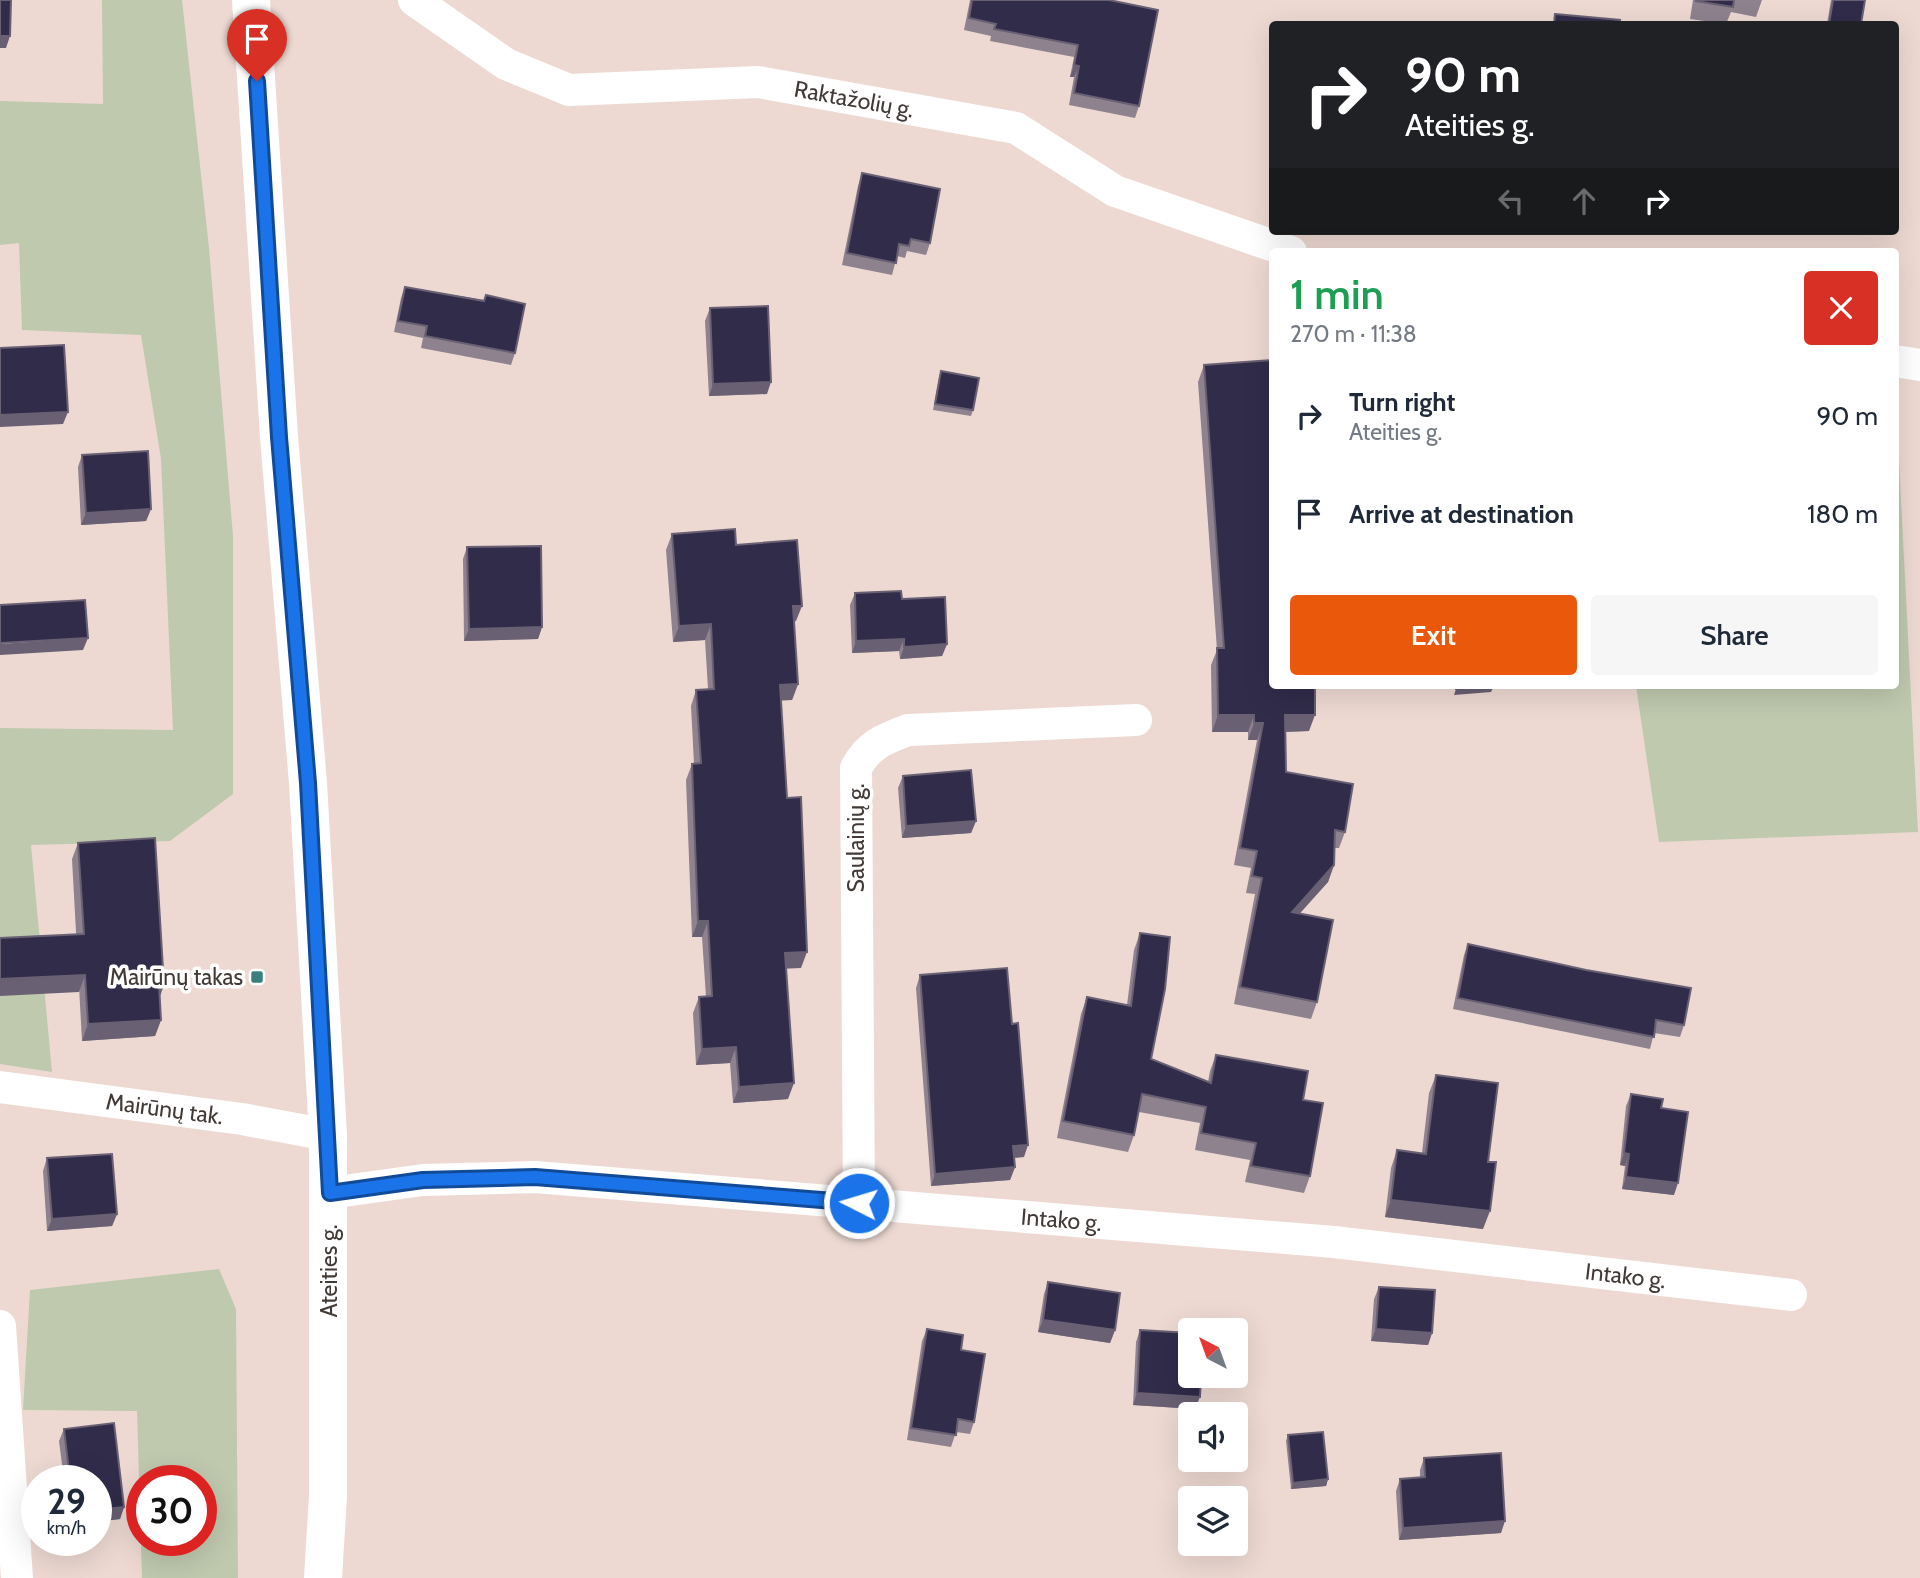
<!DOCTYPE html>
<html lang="en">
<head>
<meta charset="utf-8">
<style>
	:root { --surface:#fff; --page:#f6f6f7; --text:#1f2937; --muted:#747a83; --accent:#ea580c }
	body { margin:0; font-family:Cabin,sans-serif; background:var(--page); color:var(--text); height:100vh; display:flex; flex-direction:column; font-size:26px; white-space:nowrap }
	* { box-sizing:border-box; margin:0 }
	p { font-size:23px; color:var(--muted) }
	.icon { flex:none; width:38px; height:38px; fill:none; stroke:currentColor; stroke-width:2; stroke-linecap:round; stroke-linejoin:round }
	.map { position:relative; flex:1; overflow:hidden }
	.details { position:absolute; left:1269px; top:248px; width:630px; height:441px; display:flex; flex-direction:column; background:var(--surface); border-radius:7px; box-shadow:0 7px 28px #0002 }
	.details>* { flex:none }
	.top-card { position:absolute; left:1269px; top:21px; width:630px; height:214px; border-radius:7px; box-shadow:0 7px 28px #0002; background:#202124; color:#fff; overflow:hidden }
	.needle { width:46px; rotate:319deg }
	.tools { position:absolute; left:1178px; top:1318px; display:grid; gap:14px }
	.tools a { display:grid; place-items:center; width:70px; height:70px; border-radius:7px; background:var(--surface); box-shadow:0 7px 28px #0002; font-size:35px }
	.speed { position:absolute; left:21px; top:1465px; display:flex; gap:14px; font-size:35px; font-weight:700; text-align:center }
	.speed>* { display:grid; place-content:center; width:91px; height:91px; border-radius:50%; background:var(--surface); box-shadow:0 7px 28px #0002; line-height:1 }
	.speed small { font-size:18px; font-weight:400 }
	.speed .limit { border:10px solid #d22; background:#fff; color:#111 }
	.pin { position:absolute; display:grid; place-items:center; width:60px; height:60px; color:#fff; margin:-72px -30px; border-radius:50% 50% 50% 0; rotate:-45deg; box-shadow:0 0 7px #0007 }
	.pin .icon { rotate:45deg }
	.me { position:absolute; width:77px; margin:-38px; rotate:275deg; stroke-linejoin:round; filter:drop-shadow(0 0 5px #0008) }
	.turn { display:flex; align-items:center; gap:24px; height:147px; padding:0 21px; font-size:32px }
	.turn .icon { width:91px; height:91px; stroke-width:2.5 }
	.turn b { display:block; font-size:49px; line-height:60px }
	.lanes { display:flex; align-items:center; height:66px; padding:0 21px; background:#0003; justify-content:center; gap:35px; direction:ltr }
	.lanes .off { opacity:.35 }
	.round { display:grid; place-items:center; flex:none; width:74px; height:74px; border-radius:7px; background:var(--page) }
	.overview { display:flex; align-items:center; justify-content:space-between; height:119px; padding:0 21px }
	h1 { font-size:42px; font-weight:600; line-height:52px; color:#1e9e55 }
	.button { display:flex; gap:14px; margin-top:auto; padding:14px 21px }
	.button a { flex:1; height:80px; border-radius:7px; background:var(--accent); color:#fff; font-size:28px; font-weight:600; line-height:80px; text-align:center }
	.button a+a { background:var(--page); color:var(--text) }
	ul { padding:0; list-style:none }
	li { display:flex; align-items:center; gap:21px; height:98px; padding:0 21px }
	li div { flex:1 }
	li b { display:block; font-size:26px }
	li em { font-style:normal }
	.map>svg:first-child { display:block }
	.green { fill:#bfc9ae; fill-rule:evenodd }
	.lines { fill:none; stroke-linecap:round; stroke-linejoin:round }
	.street { stroke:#fff; stroke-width:32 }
	.secondary { stroke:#fff; stroke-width:38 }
	.wall { fill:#8e828e }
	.shaded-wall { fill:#696073 }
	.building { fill:#302c4a; stroke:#696073; stroke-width:2 }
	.route-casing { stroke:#114b97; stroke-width:18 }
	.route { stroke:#1a73e8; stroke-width:12 }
	.poi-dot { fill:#39807c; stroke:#fff; stroke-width:2.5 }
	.labels { text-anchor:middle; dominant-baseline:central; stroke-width:7; stroke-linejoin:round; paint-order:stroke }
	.street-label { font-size:23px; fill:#423a37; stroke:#fff }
	.poi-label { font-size:23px; fill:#423a37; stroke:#fff; text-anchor:end }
</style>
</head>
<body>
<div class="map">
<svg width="1920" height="1578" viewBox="0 0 1920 1578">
	<rect width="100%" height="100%" fill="#edd9d2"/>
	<g class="green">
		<path d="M102,0H182L209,248L233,536V794L170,841L31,845L52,1072L0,1064V728L173,730L161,459L141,335L22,330L19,243L0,245V101L103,104Z"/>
		<path d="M1895,460H1899L1918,832L1659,842L1636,686H1895Z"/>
		<path d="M219,1269L236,1309L238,1578H142L137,1411L23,1410L30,1290ZM142,1480H201V1540H142Z"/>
	</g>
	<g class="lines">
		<g class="street">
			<path id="s1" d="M414,0L506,64L569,90L758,82L1016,128L1115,191L1291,252"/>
			<path d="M1895,361L1920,365"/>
			<path id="s2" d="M0,1087L242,1119L328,1135"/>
			<path id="s3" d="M329,1193L423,1180L535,1177L1334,1242L1791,1295"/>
			<path d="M859,1203L856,768C868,745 884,739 908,730L1136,720"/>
			<path d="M0,1326L17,1578"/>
		</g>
		<path class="secondary" d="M251,0L279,437L308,783L328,1135V1496L323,1578"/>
	</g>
	<g class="wall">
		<path d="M970,0H1109L1139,106L1135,118L1069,105L1074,77H1070L1074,57L990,41L991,36L964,30Z"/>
		<path d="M1693,0H1762L1756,17L1731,12L1726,24L1690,19Z"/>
		<path d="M1831,0H1865L1861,24H1827Z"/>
		<path d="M862,173L930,243L926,255L907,251L905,258L897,256L892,275L842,265L858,186Z"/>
		<path d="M405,287L484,300L486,295L515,353L511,365L421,348L423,338L394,332L401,298Z"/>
		<path d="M710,308L767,394L709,396L705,321Z"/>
		<path d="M1204,365L1272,686L1309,731L1286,732V772L1345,832L1339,848H1335L1334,865L1328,882L1299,913L1317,1002L1311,1019L1234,1004L1255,894L1246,893L1251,868L1234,865L1257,740H1248V732H1212L1211,665L1217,650L1198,382Z"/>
		<path d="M941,371L973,410L971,416L933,410L939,377Z"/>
		<path d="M82,455L151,509L146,521L81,525L78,467Z"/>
		<path d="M672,534L736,545L796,621L794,622L798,684L792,700H781L787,798L801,968H786L788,1099L733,1103L730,1063L696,1065L693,1013L699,997H706L702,937H692L686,780L692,764H694L691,706L696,690L708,689L705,640L673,642L666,550Z"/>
		<path d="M467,547L542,627L538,639L464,641L463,559Z"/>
		<path d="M855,593L902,599L947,644L942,656L900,659L899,651L852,653L850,605Z"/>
		<path d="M903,776L976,821L971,833L902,838L898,788Z"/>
		<path d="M78,843L160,997L161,1020L155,1036L82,1041L72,859Z"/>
		<path d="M1140,933L1151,1059L1208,1082L1210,1071L1216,1055L1303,1100L1310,1176L1304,1193L1245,1182L1250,1160L1195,1150L1200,1123L1139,1112L1134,1135L1128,1152L1057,1138L1081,1014L1087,997L1127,1005L1134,950Z"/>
		<path d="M1468,944L1684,1025L1680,1037L1654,1033L1650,1049L1453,1009L1464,955Z"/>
		<path d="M920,975L1012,1024L1024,1157L1014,1158L1015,1167L1010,1180L931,1186L916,988Z"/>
		<path d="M1436,1075L1488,1162L1483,1229L1385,1217L1391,1168L1397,1150L1422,1153L1429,1093Z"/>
		<path d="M1631,1094L1661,1108L1674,1195L1622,1189L1625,1166L1620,1165L1626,1106Z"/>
		<path d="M47,1158L117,1214L112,1226L47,1231L43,1171Z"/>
		<path d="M1048,1282L1115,1330L1110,1343L1038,1332L1044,1294Z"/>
		<path d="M1379,1287L1432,1333L1428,1345L1371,1341L1374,1299Z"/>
		<path d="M927,1329L961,1350L974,1422L970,1434L956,1432L951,1447L907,1440L922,1341Z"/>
		<path d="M1140,1330L1195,1409L1133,1405L1136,1342Z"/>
		<path d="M114,1423L124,1507L120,1519L96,1522V1480H64L59,1441L64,1429Z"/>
		<path d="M1288,1435L1328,1479L1326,1486L1291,1489L1286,1441Z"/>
		<path d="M1424,1458L1501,1533L1399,1540L1396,1491L1400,1479L1420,1478V1470Z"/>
	</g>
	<g class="shaded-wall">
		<path d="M0,36H10L6,48H0Z"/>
		<path d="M1074,65L1079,66L1074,77H1070Z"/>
		<path d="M771,382L767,394L709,396L713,384Z"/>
		<path d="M68,412L63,424L0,427V415Z"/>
		<path d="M151,509L146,521L81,525L86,513Z"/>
		<path d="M793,606H802L796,621L787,622Z"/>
		<path d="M711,624L705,640L673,642L679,626Z"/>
		<path d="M542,627L538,639L464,641L469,629Z"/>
		<path d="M88,638L83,650L0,655V644Z"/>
		<path d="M904,639L899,651L852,653L856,641Z"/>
		<path d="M947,644L942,656L900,659L904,647Z"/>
		<path d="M798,684L792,700L774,701L780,685Z"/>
		<path d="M1487,686H1494L1491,692L1454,695L1456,689Z"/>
		<path d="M1218,715H1254L1248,732H1212Z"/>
		<path d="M1285,715H1315L1309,731L1279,732Z"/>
		<path d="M1254,723H1263L1257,740H1248Z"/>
		<path d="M976,821L971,833L902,838L906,826Z"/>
		<path d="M1334,865L1328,882L1286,929L1292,912Z"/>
		<path d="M698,921H708L702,937H692Z"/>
		<path d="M807,952L801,968L779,969L785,953Z"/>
		<path d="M85,975L79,992L0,996V979Z"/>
		<path d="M159,985H164L158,1002Z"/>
		<path d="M161,1020L155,1036L82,1041L88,1024Z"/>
		<path d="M736,1047L730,1063L696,1065L702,1049Z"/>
		<path d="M794,1083L788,1099L733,1103L739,1087Z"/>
		<path d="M1028,1145L1024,1157L1008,1158L1013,1146Z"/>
		<path d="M1624,1153L1629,1154L1625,1166L1620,1165Z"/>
		<path d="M1015,1167L1010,1180L931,1186L935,1174Z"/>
		<path d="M1626,1177L1678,1183L1674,1195L1622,1189Z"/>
		<path d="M1391,1200L1490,1211L1483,1229L1385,1217Z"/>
		<path d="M117,1214L112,1226L47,1231L52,1219Z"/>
		<path d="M1043,1320L1115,1330L1110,1343L1038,1332Z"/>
		<path d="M1376,1329L1432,1333L1428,1345L1371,1341Z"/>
		<path d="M1137,1393L1200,1397L1195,1409L1133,1405Z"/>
		<path d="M1328,1479L1326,1486L1291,1489L1293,1483Z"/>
		<path d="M124,1507L120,1519L96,1522V1510Z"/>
		<path d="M1505,1521L1501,1533L1399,1540L1403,1528Z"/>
	</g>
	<g class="building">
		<path d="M0,0H11L10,36H0Z"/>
		<path d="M972,0H1109L1158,10L1139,106L1074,93L1079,66L1074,65L1078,45L994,29L996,24L969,18Z"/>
		<path d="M1697,0H1734L1733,7L1696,1Z"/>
		<path d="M1833,0H1865L1861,24H1829Z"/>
		<path d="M1555,14L1620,20L1619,24H1554Z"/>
		<path d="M862,173L940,189L930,243L911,239L909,246L899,244L896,263L847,253Z"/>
		<path d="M405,287L484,301L486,295L525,304L515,353L425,336L427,326L398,321Z"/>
		<path d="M768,306L771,382L713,384L710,308Z"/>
		<path d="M64,345L68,412L0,415V348Z"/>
		<path d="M1272,360V686H1315V715H1285L1286,772L1353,784L1345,832L1335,830L1334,865L1292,912L1333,920L1317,1002L1240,987L1262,878L1252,876L1257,851L1240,848L1263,723H1254V715H1218L1217,648H1224L1204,365Z"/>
		<path d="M941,371L979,378L973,410L935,404Z"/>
		<path d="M148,451L151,509L86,513L82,455Z"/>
		<path d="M735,529L736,545L797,540L802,606H793L798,684L780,685L787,798L801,797L807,952L785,953L794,1083L739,1087L736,1047L702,1049L699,997L712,996L708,921H698L692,764L701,763L696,690L714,689L711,624L679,626L672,534Z"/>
		<path d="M541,546L542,627L469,629L467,547Z"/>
		<path d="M901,591L902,599L945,597L947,644L904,647V639L856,641L855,593Z"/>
		<path d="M85,600L88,638L0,643V605Z"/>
		<path d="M1456,686H1487L1456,689Z"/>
		<path d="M971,770L976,821L906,826L903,776Z"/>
		<path d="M155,838L164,985H159L161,1020L88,1024L85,975L0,979V938L84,934L78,843Z"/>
		<path d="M1140,933L1170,937L1165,989L1151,1059L1211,1083L1216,1055L1308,1071L1303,1100L1323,1103L1310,1176L1251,1166L1256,1143L1201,1133L1206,1107L1142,1094L1134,1135L1063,1121L1087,997L1131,1006Z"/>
		<path d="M1468,944L1586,970L1691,988L1684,1025L1656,1020L1654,1037L1458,998Z"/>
		<path d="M1007,968L1012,1024L1018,1023L1028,1145L1013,1146L1015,1167L935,1174L920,975Z"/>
		<path d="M1436,1075L1498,1083L1488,1162H1496L1490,1211L1391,1200L1397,1150L1426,1154Z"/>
		<path d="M1631,1094L1663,1099L1661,1108L1688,1112L1678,1183L1626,1177L1629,1154L1624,1153Z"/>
		<path d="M112,1154L117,1214L52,1219L47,1158Z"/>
		<path d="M1048,1282L1120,1293L1115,1330L1043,1320Z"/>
		<path d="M1379,1287L1435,1290L1432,1333L1376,1329Z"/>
		<path d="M927,1329L963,1335L961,1350L985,1354L974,1422L958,1419L956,1435L911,1428Z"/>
		<path d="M1140,1330L1190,1333V1376H1201L1200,1397L1137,1393Z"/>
		<path d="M114,1423L124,1507L96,1510V1480H70L64,1429Z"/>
		<path d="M1323,1432L1328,1479L1293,1483L1288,1435Z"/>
		<path d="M1501,1453L1505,1521L1403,1528L1400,1479L1425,1477L1424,1458Z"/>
	</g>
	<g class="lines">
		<g class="route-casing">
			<path id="route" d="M257,81L279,437L308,783L330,1193L423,1180L535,1177L859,1203"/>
		</g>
		<use href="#route" class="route"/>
	</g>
	<rect class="poi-dot" x="250" y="970" width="14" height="14" rx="3.5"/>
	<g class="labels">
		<g class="street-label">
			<text stroke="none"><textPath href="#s1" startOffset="467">Raktažolių g.</textPath></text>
			<text transform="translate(856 838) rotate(-90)">Saulainių g.</text>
			<text stroke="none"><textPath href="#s2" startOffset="166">Mairūnų tak.</textPath></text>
			<text stroke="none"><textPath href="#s3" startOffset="735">Intako g.</textPath></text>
			<text transform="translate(329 1271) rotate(-90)">Ateities g.</text>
			<text stroke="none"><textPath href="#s3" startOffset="1302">Intako g.</textPath></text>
		</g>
		<g class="poi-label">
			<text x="243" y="977">Mairūnų takas</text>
		</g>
	</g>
</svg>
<div class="tools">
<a><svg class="needle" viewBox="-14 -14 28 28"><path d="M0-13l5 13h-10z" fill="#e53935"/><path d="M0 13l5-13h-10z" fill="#747a83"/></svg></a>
<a><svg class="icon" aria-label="sound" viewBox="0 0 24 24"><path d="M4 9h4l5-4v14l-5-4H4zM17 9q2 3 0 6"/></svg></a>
<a><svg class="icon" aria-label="layers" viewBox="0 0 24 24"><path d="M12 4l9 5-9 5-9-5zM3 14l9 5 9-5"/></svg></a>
</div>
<div class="speed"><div>29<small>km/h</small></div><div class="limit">30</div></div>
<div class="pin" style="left:257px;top:81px;background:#d93025"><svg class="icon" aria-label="arrive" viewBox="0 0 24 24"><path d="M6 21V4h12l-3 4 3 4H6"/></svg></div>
<svg class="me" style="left:859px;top:1203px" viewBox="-20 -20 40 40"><circle r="17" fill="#1a73e8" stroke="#fff" stroke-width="3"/><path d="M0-11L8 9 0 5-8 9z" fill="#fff"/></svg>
<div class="top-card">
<div class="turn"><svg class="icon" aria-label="right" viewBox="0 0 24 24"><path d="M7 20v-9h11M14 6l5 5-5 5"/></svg><div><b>90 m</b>Ateities g.</div></div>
<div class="lanes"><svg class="icon off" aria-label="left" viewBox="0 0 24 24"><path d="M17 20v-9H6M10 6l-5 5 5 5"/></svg><svg class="icon off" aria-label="ahead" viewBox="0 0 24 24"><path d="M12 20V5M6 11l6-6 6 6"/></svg><svg class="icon" aria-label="right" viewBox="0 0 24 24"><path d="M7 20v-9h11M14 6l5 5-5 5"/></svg></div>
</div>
<section class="details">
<div class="overview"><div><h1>1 min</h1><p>270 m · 11:38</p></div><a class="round" style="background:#d93025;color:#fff"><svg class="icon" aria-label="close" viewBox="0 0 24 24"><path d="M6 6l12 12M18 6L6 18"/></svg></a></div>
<ul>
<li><svg class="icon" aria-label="right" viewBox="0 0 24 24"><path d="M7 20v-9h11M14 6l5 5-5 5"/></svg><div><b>Turn right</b><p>Ateities g.</p></div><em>90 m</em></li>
<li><svg class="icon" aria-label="arrive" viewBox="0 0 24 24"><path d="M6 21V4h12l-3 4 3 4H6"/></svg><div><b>Arrive at destination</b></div><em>180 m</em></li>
</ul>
<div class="button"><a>Exit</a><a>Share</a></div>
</section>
</div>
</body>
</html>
